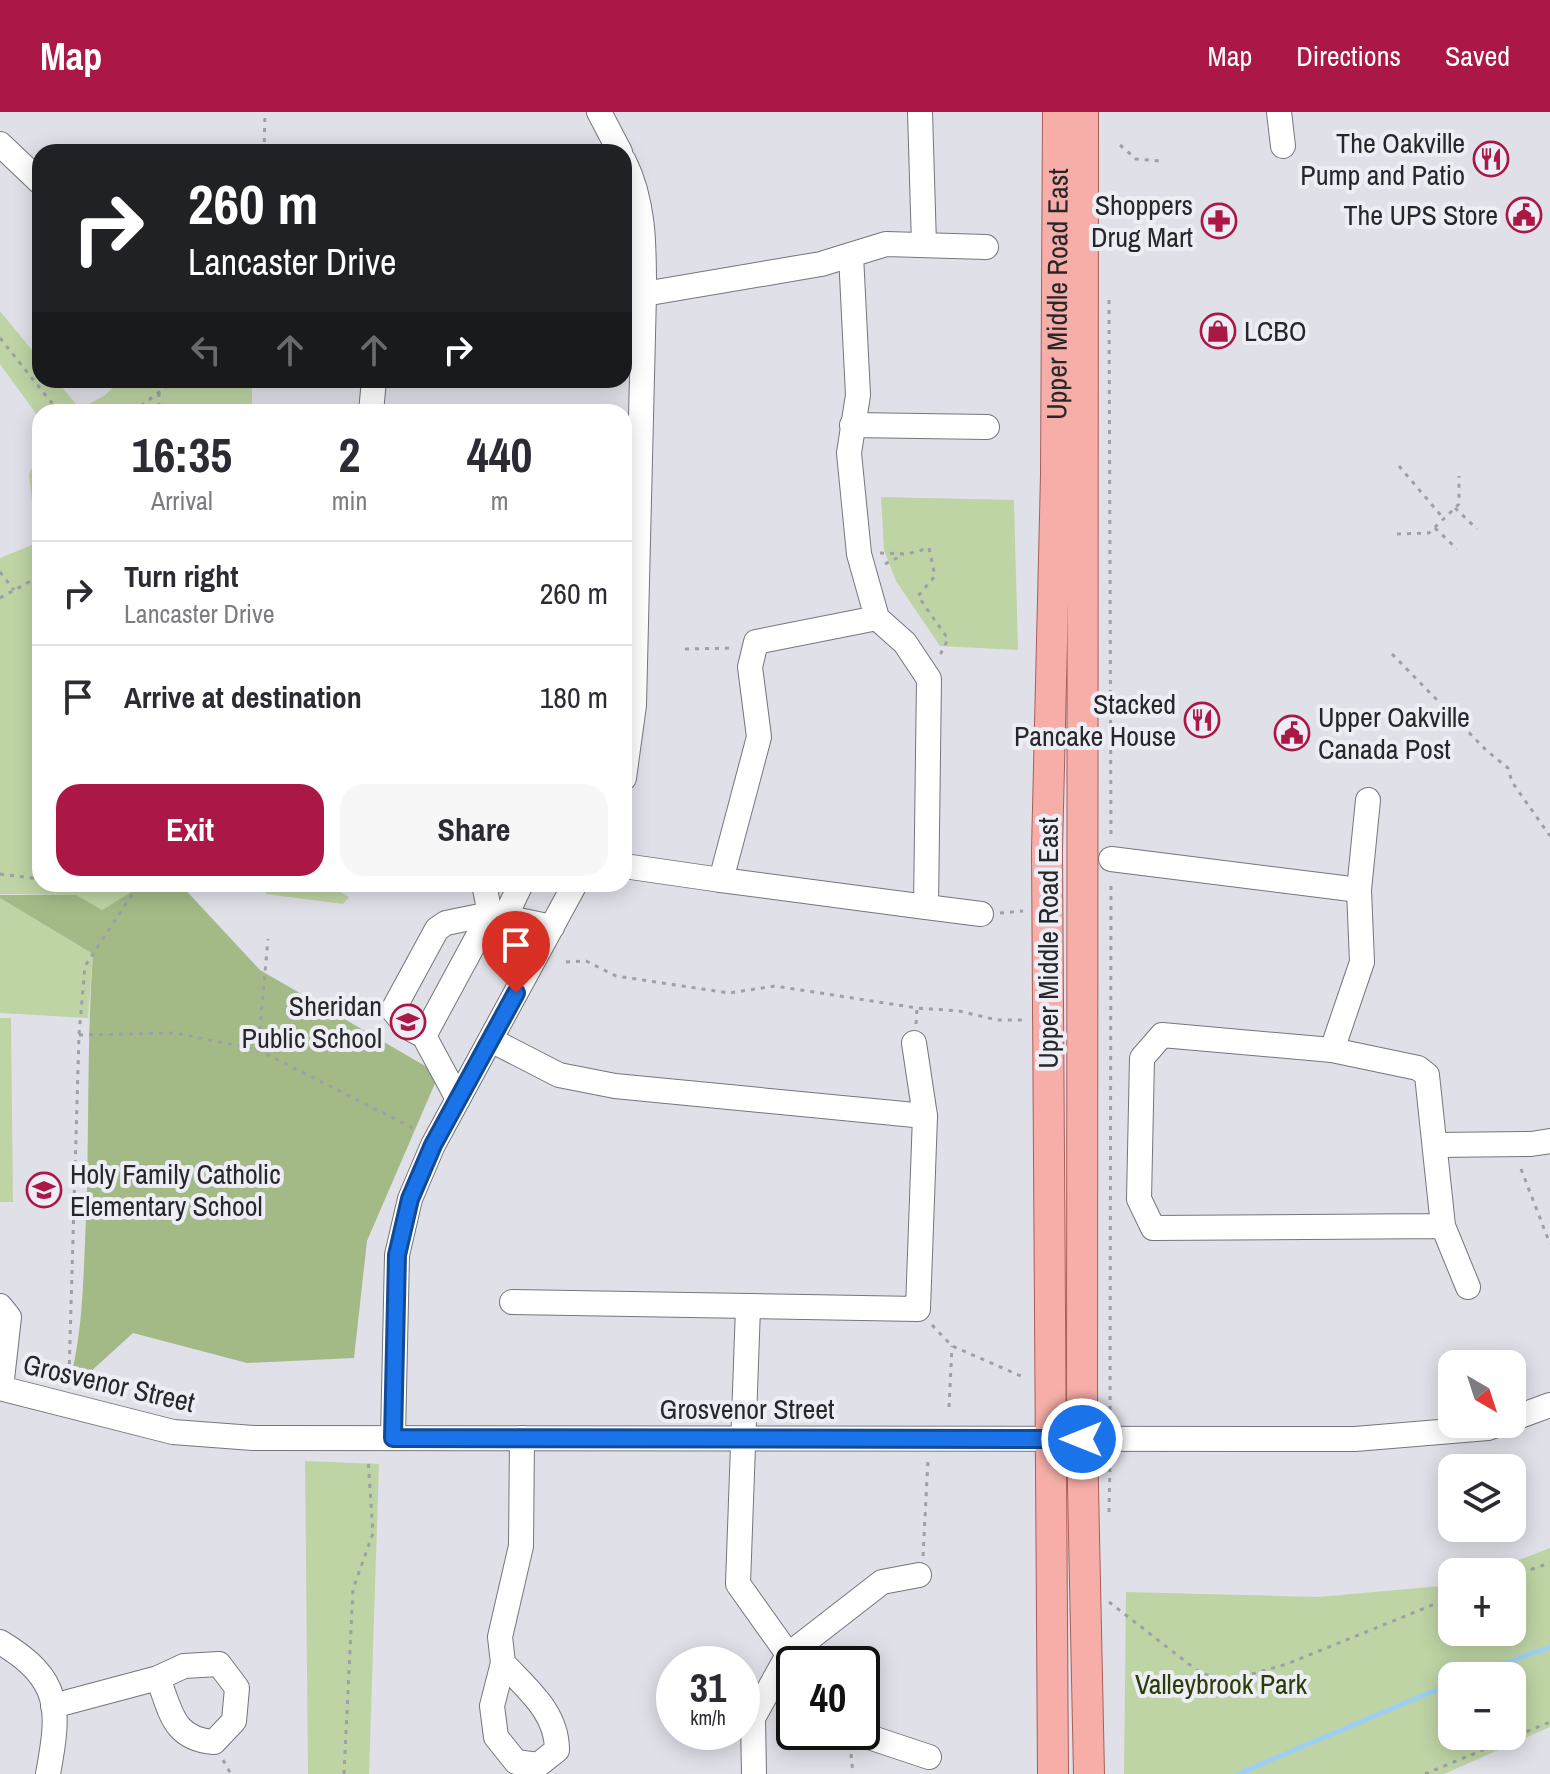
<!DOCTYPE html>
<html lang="en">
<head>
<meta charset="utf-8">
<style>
	:root { --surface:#fff; --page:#f7f7f7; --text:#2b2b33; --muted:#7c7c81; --line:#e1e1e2; --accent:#ac1845 }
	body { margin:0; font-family:"Archivo Narrow",sans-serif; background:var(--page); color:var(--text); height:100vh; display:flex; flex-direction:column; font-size:30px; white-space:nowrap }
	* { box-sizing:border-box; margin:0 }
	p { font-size:26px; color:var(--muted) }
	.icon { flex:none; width:44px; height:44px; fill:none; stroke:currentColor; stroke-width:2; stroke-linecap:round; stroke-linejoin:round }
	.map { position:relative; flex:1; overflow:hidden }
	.details { position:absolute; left:32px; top:292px; width:600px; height:488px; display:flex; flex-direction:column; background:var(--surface); border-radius:24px; box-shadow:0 4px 20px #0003 }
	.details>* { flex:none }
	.banner { position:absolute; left:32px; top:32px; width:600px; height:244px; border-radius:24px; box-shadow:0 4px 20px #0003; background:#202124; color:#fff; overflow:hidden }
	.needle { width:52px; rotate:141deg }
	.tools { position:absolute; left:1438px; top:1238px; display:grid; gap:16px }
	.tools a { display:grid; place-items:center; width:88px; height:88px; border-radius:16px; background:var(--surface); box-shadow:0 4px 20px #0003; font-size:40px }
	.speed { position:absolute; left:656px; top:1534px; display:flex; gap:16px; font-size:40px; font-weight:700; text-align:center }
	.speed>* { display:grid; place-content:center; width:104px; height:104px; border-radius:50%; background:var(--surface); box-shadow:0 4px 20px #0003; line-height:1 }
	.speed small { font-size:20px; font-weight:400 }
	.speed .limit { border:4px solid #111; border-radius:12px; background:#fff; color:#111 }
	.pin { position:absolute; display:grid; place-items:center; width:68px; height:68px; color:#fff; margin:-82px -34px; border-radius:50% 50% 50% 0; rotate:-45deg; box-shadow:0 0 8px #0007 }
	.pin .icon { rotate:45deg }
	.me { position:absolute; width:88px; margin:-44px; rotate:270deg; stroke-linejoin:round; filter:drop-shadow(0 0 6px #0008) }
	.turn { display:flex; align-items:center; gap:28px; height:168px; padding:0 24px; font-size:36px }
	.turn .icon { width:104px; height:104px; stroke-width:2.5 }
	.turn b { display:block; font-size:56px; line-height:68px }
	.lanes { display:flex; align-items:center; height:76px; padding:0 24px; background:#0003; justify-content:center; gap:40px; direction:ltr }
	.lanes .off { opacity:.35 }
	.eta { display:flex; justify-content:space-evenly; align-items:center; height:136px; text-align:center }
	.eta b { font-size:48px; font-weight:700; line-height:56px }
	.action { display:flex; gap:16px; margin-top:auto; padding:16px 24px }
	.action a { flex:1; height:92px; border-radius:24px; background:var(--accent); color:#fff; font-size:32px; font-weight:700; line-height:92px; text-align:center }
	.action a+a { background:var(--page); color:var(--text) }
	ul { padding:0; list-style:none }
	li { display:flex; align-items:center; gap:24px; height:104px; padding:0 24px; border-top:2px solid var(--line) }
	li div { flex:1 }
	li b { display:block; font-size:30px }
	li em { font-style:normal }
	header { display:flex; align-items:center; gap:48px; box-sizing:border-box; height:112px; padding:0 40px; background:var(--accent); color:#fff }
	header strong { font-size:38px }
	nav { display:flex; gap:44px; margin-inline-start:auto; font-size:28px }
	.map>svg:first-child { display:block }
	.green { fill:#bed4a5; fill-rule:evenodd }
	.forest { fill:#a3ba87 }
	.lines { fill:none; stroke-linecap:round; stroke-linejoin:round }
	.stream { stroke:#9ccff3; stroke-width:5 }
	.minor-casing { stroke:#75757d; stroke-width:26 }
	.major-casing { stroke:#ab5c58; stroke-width:32 }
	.path { stroke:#9f9fa6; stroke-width:3; stroke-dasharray:4 6; stroke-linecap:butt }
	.minor { stroke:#fff; stroke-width:24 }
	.major { stroke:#f7aea9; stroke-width:30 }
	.route-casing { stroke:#114b97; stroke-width:20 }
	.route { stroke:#1a73e8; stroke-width:14 }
	.labels { text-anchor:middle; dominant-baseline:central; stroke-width:8; stroke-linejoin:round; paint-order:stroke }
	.poi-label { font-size:28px; fill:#27272a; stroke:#ededf6; text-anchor:end }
	.street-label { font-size:28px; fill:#27272a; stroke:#ededf6 }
	.park-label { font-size:28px; fill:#293d04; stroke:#ededf6 }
</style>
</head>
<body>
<header>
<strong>Map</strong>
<nav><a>Map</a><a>Directions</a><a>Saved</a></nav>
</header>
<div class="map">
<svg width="1550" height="1662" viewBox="0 0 1550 1662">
	<rect width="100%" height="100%" fill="#e0e0e9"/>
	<g class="green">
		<path d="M0,199L40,248V268H56L80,297L105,283L121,268H252V300H40V307L0,252Z"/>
		<path d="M40,340V772H144L102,798L75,783L0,782V446L37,431L29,362Z"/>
		<path d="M881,385L1014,388L1018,538L940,534L896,469L884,438Z"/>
		<path d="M267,772H327L349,785L343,792L266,782Z"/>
		<path d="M0,786L93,842L88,906L0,901Z"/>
		<path d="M0,906H11L13,1090H0Z"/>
		<path d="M305,1349L379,1352L369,1662H308Z"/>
		<path d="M1550,1436V1615L1444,1662H1124L1126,1480L1318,1485L1452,1473V1520H1512V1460H1488ZM1512,1564V1624H1452V1564Z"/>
	</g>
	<path class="forest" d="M144,772H180L260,858L439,962L367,1129L354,1246L247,1251L133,1221L88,1262L72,1260C82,1217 83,1175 85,1131C90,1035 86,938 93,842L0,786V783H76L102,798Z"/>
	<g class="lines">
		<g class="stream">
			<path d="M1470,1564L1550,1535"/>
			<path d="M1238,1662L1452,1571"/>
		</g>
		<g class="minor-casing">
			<g id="minor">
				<path d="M599,0L620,40"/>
				<path d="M920,0L924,133"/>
				<path d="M1279,0L1283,34"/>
				<path d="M0,32L40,70"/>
				<path d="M624,49C645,91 644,137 644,182L634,593L624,666"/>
				<path d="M851,143L858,283L849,341L859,442L877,506L905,531L929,567L926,795L721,768L759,625L750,555L756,530L877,506"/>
				<path d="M644,182L821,152L886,132L986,135"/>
				<path d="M371,300L374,268"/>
				<path d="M852,313L987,315"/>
				<path d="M1111,747L1359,778"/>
				<path d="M624,754L721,768"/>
				<path d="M926,795L981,802"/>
				<path d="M506,803L521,772"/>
				<path d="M424,924L407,915L393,898L437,817L446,811L490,802L484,772"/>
				<path d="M491,928L559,963L615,974L925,1004L918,1197L512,1190"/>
				<path d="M914,931L925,1004"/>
				<path d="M1332,938L1362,850L1359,778L1368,688"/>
				<path d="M458,987L424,924L490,802L552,815"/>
				<path d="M1435,1033L1531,1032L1550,1029"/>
				<path d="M1443,1114L1153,1116L1139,1087L1142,946L1162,923L1332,938L1418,956L1427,963L1443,1114L1468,1175"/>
				<path d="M0,1194L9,1205L1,1276"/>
				<path d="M748,1196L738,1472L795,1552"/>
				<path d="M0,1276L173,1320L253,1326L1355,1327L1488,1316L1499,1312"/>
				<path d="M1512,1307L1550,1293"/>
				<path d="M393,1326L397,1143L410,1087L433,1033L575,772"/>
				<path d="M0,1530C62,1567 60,1597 48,1662"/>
				<path d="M503,1551C527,1577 557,1600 557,1638L538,1653L516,1650L496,1625L492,1594L503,1551L500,1525L521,1434L522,1326"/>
				<path d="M53,1594L158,1566L184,1554L219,1552L237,1576L234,1609L214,1630C173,1627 171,1600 158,1566"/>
				<path d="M854,1620L929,1645"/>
				<path d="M754,1662L753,1606L788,1543L882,1470L919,1463"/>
			</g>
		</g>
		<g class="major-casing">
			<g id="major">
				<path d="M1083,0L1082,1327L1089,1662"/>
				<path id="s1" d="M1053,1662L1047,738L1056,363L1058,0"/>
			</g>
		</g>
		<g class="path">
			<path d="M1120,33L1136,47L1160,49"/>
			<path d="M264,40L265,0"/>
			<path d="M1109,188L1111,728"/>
			<path d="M0,226L59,300"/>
			<path d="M159,281V300"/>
			<path d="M133,300L175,268"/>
			<path d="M1399,354L1444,407"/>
			<path d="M1455,396L1477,417"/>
			<path d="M1435,416L1457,437"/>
			<path d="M1397,422L1429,421L1459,392V364"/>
			<path d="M880,441L907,442L929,436L935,464L918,484L948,527L939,545"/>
			<path d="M885,452L903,443"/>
			<path d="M0,460L14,478"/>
			<path d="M0,486L40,464"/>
			<path d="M685,537L735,536"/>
			<path d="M1392,542L1487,639L1508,656L1512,670L1550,724"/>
			<path d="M0,762L40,767"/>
			<path d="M1000,801L1023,799"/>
			<path d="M566,850L586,849L616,864L729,881L775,874L917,896L959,899L997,908H1024"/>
			<path d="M916,912L917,896"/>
			<path d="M79,923L175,921L258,938L415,1017"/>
			<path d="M258,938L268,827"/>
			<path d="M1521,1057L1550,1132"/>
			<path d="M932,1213L952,1234L1021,1264"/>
			<path d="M69,1262L79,923L85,854L139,772"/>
			<path d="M949,1295L952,1234"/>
			<path d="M1110,1308L1111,768"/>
			<path d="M1109,1400L1110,1348"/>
			<path d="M923,1444L928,1348"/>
			<path d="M1512,1464L1550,1451"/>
			<path d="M1109,1490L1199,1560L1224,1570L1287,1552L1452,1485"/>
			<path d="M851,1642L853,1662"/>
			<path d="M223,1648L231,1662"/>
			<path d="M344,1662L353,1477L373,1421L368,1346"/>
			<path d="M1425,1662L1550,1610"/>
		</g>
		<use href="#minor" class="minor"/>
		<use href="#major" class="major"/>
	</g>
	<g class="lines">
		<g class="route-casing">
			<path id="route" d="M516,881L433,1033L410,1087L397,1143L393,1326L1082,1327"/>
		</g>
		<use href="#route" class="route"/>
	</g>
	<defs>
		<g id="restaurant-ring" transform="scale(1.8)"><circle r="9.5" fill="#ededf6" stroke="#ac1845" stroke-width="1.5"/><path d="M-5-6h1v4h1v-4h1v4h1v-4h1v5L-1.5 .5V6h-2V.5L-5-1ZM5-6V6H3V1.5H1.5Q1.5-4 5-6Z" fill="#ac1845"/></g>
		<g id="civic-ring" transform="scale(1.8)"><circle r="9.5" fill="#ededf6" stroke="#ac1845" stroke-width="1.5"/><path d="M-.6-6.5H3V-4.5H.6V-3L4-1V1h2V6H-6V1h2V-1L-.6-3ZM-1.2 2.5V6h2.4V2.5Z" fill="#ac1845"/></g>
		<g id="pharmacy-ring" transform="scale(1.8)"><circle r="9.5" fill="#ededf6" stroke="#ac1845" stroke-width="1.5"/><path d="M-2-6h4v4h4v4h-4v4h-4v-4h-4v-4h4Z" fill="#ac1845"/></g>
		<g id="shop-ring" transform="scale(1.8)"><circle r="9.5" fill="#ededf6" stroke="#ac1845" stroke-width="1.5"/><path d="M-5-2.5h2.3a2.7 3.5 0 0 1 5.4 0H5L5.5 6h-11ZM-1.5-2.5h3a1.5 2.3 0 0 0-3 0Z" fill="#ac1845"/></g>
		<g id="school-ring" transform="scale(1.8)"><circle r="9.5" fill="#ededf6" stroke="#ac1845" stroke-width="1.5"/><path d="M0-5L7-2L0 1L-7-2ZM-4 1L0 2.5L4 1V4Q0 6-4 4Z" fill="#ac1845"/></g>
	</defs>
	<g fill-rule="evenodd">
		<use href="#restaurant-ring" x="1491" y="47"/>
		<use href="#civic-ring" x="1524" y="103"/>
		<use href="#pharmacy-ring" x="1219" y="109"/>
		<use href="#shop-ring" x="1218" y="219"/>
		<use href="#restaurant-ring" x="1202" y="608"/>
		<use href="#civic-ring" x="1292" y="621"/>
		<use href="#school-ring" x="408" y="910"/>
		<use href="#school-ring" x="44" y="1078"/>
	</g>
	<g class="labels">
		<g class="poi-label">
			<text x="1465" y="31">The Oakville<tspan x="1465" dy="32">Pump and Patio</tspan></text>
			<text x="1193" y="93">Shoppers<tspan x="1193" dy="32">Drug Mart</tspan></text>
			<text x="1498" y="103">The UPS Store</text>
			<text x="1244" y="219" text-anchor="start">LCBO</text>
			<text x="1176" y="592">Stacked<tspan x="1176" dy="32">Pancake House</tspan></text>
			<text x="1318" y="605" text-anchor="start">Upper Oakville<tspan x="1318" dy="32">Canada Post</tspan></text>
			<text x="382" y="894">Sheridan<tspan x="382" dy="32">Public School</tspan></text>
			<text x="70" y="1062" text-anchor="start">Holy Family Catholic<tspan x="70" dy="32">Elementary School</tspan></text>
		</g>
		<g class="street-label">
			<text stroke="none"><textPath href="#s1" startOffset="1480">Upper Middle Road East</textPath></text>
			<text transform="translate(1048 831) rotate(-90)">Upper Middle Road East</text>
			<text transform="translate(109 1271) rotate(13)">Grosvenor Street</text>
			<text x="747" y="1297">Grosvenor Street</text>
		</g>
		<g class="park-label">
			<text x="1221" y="1572">Valleybrook Park</text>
		</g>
	</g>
</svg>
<div class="tools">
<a><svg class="needle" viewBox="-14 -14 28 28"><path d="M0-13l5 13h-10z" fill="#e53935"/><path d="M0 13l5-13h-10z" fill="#7c7c81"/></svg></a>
<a><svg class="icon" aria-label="layers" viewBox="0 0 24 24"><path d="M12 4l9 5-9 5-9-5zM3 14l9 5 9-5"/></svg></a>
<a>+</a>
<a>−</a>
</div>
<div class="speed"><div>31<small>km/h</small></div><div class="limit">40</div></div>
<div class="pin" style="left:516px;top:881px;background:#d93025"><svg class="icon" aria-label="arrive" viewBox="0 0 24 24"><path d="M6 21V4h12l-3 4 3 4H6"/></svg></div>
<svg class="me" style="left:1082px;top:1327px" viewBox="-20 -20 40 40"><circle r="17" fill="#1a73e8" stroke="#fff" stroke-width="3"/><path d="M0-11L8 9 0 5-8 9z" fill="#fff"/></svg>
<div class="banner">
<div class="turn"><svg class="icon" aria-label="right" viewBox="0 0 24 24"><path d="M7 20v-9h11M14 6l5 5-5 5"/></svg><div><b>260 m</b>Lancaster Drive</div></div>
<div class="lanes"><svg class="icon off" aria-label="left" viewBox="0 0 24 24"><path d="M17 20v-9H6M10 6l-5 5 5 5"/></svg><svg class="icon off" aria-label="ahead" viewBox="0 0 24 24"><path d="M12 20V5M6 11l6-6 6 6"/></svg><svg class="icon off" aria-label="ahead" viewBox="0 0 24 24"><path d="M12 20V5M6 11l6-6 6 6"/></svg><svg class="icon" aria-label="right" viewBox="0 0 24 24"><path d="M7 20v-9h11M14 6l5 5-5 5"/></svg></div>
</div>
<section class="details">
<div class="eta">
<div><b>16:35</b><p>Arrival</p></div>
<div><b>2</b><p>min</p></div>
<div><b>440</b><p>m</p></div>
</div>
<ul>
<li><svg class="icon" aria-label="right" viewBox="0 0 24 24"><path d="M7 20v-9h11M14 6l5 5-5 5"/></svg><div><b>Turn right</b><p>Lancaster Drive</p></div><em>260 m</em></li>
<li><svg class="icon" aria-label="arrive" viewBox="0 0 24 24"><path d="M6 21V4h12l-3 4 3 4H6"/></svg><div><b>Arrive at destination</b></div><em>180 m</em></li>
</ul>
<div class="action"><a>Exit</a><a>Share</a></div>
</section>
</div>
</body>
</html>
